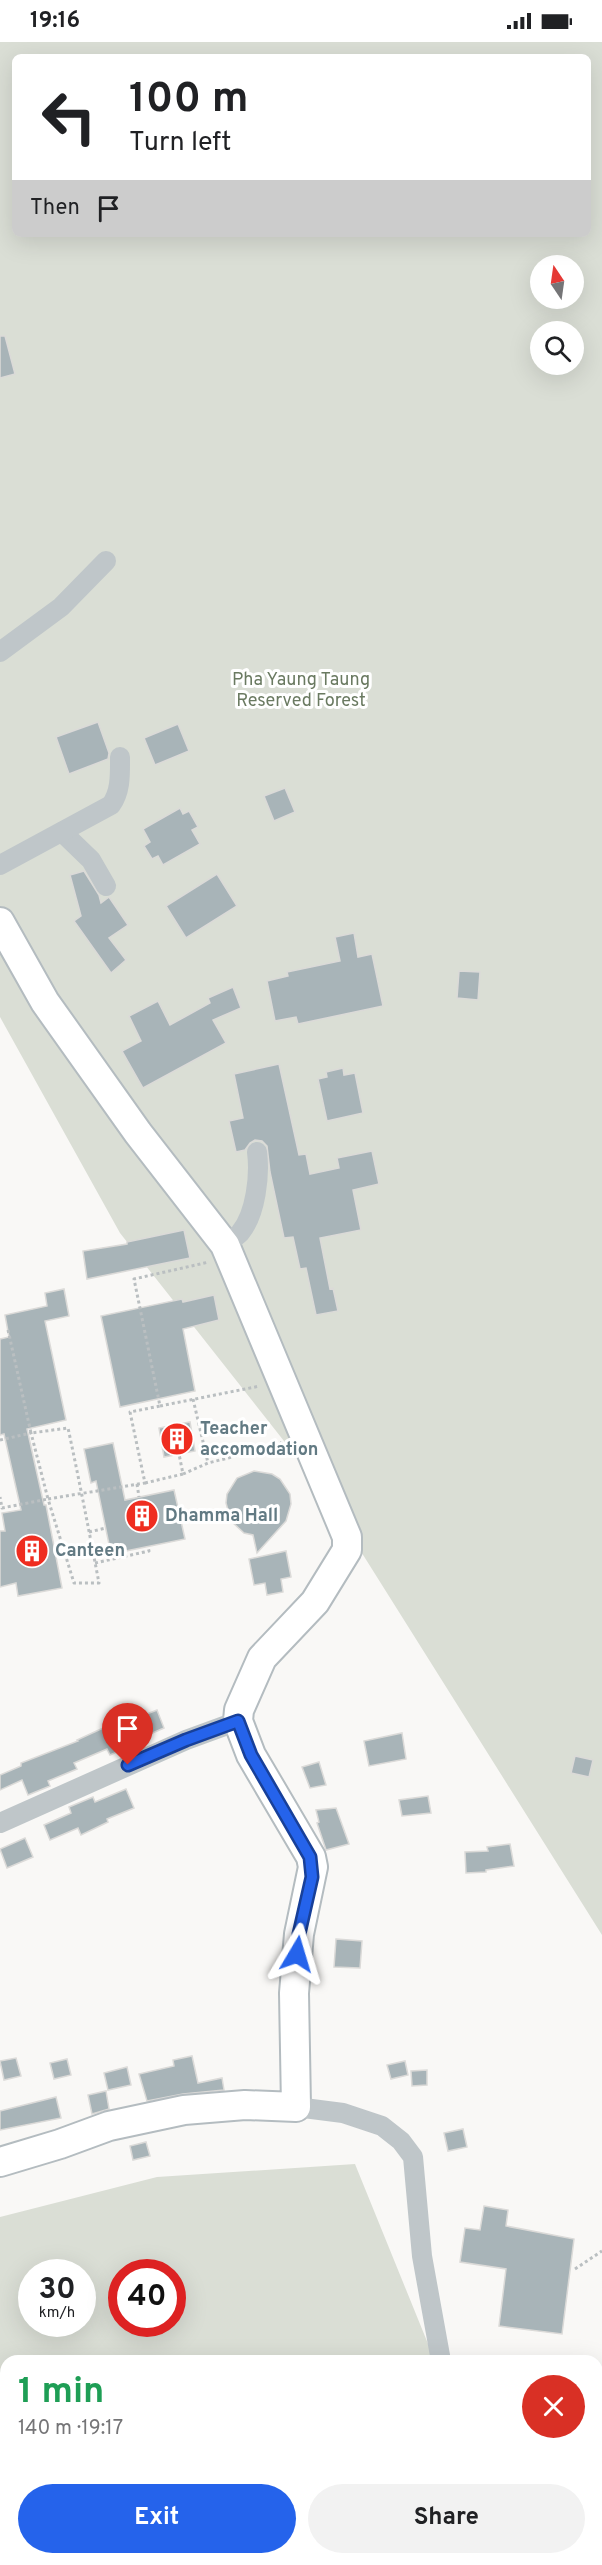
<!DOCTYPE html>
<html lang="en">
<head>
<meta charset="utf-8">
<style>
	:root { --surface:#fff; --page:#f2f2f2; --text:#202124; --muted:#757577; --accent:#2563eb }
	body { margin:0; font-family:Overpass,sans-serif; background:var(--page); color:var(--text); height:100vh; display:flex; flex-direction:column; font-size:22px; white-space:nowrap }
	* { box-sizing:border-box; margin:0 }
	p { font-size:20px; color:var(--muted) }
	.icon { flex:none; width:33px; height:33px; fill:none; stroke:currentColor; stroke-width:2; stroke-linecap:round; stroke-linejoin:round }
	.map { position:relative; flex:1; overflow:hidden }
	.panel { position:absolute; left:0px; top:2313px; width:603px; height:210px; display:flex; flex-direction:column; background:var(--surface); border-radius:18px 18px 0 0; box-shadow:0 6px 24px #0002 }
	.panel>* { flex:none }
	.guide { position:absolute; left:12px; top:12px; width:579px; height:183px; border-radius:9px; box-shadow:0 6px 24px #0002; background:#fff; color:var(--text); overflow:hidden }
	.needle { width:39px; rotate:347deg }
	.fabs { position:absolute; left:530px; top:213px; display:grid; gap:12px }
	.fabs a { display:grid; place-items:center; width:54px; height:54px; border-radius:50%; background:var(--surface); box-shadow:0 6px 24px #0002; font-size:30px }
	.speed { position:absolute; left:18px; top:2217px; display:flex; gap:12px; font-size:30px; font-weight:700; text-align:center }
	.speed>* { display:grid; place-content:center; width:78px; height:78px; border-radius:50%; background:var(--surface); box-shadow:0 6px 24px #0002; line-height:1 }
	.speed small { font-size:15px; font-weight:400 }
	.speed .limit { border:9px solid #d22; background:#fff; color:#111 }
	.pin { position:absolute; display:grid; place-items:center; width:51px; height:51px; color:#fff; margin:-62px -26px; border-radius:50% 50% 50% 0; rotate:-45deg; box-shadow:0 0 6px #0007 }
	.pin .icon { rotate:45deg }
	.me { position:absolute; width:66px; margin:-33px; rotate:7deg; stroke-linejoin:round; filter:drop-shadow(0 0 4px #0008) }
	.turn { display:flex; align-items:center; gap:21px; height:126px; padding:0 18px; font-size:27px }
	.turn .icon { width:78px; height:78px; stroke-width:2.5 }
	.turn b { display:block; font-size:42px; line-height:51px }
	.then { display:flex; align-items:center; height:57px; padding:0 18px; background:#0003; gap:12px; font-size:22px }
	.round { display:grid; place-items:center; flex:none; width:63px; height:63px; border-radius:32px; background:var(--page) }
	.head { display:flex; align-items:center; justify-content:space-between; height:102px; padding:0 18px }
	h1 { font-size:36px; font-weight:700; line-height:45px; color:#1e9e55 }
	.primary-button { display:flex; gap:12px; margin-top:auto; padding:12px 18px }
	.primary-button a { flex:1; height:69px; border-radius:36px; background:var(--accent); color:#fff; font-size:24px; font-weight:700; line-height:69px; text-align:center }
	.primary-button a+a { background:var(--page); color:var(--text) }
	.status { display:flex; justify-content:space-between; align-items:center; height:42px; padding:0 30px; background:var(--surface); direction:ltr }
	.status svg { height:16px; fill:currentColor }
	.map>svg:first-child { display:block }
	.green { fill:#daded5; fill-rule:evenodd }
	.building { fill:#a8b4b8; stroke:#dbdad8; stroke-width:1.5 }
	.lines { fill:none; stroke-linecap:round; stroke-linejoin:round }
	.secondary-casing { stroke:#b4bcc0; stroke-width:32 }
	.path { stroke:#babfc1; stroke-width:3; stroke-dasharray:3 3; stroke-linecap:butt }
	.lane { stroke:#bfc6c9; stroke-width:10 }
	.street { stroke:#bfc6c9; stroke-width:20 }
	.secondary { stroke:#fff; stroke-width:28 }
	.route-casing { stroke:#184099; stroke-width:15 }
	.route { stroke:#2563eb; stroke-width:10 }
	.labels { text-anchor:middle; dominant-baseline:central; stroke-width:6; stroke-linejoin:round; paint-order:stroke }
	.park-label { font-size:18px; fill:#6a7a61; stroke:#fff }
	.poi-label { font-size:18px; font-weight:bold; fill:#627a83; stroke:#fff; text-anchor:start }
</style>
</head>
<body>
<div class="status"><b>19:16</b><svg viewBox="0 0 49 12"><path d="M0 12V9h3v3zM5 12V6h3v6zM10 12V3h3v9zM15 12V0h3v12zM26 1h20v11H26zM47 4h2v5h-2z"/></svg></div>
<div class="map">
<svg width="602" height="2523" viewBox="0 0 602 2523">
	<rect width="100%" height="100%" fill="#f9f8f6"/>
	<g class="green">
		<path d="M0,0H602V1893L321,1446L120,1191L0,975ZM15,15H588V192H15ZM540,224H573V256H540ZM540,290H573V322H540Z"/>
		<path d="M355,2122L435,2319H6V2517H511L513,2523H0V2175L157,2135ZM32,2230H82V2282H32ZM122,2230H172V2282H122Z"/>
	</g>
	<g class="building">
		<path d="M0,294H5L15,332L0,336Z"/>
		<path d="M98,680L109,711L108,717L69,732L56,695Z"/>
		<path d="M178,682L189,709L155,723L144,696Z"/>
		<path d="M285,746L295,770L274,779L264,754Z"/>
		<path d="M180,766L183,772L189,769L198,785L192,788L200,802L163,823L158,814L152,817L144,804L150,800L143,787Z"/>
		<path d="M84,829L99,853L101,861L109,855L128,883L109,896L126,918L111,931L74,879L81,874L70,833Z"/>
		<path d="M217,832L237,864L186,896L166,864Z"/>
		<path d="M354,891L358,915L372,912L383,964L298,982L296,975L275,979L267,939L288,934L287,930L340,919L335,895Z"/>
		<path d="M459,929L480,930L478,958L457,956Z"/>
		<path d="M233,945L241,966L213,978L226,1001L143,1046L122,1009L141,999L129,974L158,959L170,983L210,961L208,956Z"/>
		<path d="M279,1022L299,1113L306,1112L310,1132L339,1126L337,1116L372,1109L379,1142L353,1148L361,1188L320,1196L330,1247L333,1246L338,1269L316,1273L306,1226L300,1227L293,1195L284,1196L270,1130L267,1104L262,1099L255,1098L250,1101L245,1108L236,1110L229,1079L243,1076L234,1032Z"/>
		<path d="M343,1026L344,1033L355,1031L363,1071L327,1079L318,1037L327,1035L326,1030Z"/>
		<path d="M184,1188L190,1216L87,1237L83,1209L127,1202V1200Z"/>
		<path d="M64,1247L69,1274L45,1279L66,1378L27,1387L44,1463H46L62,1546L18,1554L16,1541L0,1545V1489H5L2,1471L21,1468L4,1392L0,1393V1297L9,1295L5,1273L47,1264L45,1251Z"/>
		<path d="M214,1253L219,1278L183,1287L195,1349L120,1365L101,1274L182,1257L183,1260Z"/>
		<path d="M190,1380L195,1409L164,1415L159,1386Z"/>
		<path d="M113,1401L125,1458L174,1448L185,1497L111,1512L96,1439L91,1441L84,1407Z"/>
		<path d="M254,1429L272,1432L280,1437L290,1452L291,1462L286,1479L257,1511L253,1493L244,1491L231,1479L226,1461L227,1452L237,1436Z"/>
		<path d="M286,1509L291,1535L281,1537L283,1550L267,1553L265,1541L254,1543L249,1517Z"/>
		<path d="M157,1668L164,1686L136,1698L138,1701L110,1713L107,1707L74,1721L77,1727L48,1739L50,1744L28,1753L22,1738L0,1748V1733L21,1724V1721L78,1699L77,1698L127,1675L129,1679Z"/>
		<path d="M402,1691L406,1717L369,1724L364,1699Z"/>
		<path d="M575,1714L593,1718L589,1735L571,1731Z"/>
		<path d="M319,1720L326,1743L310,1746L302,1725Z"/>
		<path d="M126,1747L134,1766L107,1777L108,1780L81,1793L78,1786L50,1798L44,1783L71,1771L69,1765L93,1755L95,1760Z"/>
		<path d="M428,1754L431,1771L402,1774L399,1758Z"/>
		<path d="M336,1766L349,1802L326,1808L317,1781L319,1780L316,1768Z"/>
		<path d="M25,1796L33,1815L7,1826L0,1807Z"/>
		<path d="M510,1802L514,1824L486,1828V1830L466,1831L465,1810L488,1809L487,1805Z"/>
		<path d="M336,1897L362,1899L360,1926L334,1925Z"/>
		<path d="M192,2014L198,2041L222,2036L224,2048L183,2052L147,2059L139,2032L174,2024L173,2018Z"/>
		<path d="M16,2016L21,2034L4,2038L0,2019Z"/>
		<path d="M67,2017L71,2033L54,2037L50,2021Z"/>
		<path d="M405,2019L408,2033L391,2037L387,2023Z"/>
		<path d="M127,2025L131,2043L108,2048L104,2031Z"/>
		<path d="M427,2028V2043L412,2044L411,2029Z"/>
		<path d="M106,2049L109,2067L92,2072L88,2053Z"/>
		<path d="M56,2055L61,2076L0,2088V2069Z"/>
		<path d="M463,2087L467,2105L448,2109L444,2091Z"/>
		<path d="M146,2100L150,2114L133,2118L130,2104Z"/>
		<path d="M484,2164L508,2168L506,2184L574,2197L562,2292L499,2284L506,2227L460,2220L465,2186L480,2188Z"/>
	</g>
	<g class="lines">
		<g class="secondary-casing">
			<path id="secondary" d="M0,880L45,960L138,1091L225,1203L347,1495V1508L315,1560L262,1616L239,1668L238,1679L251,1713L311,1815L313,1825L299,1892L294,1951L296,2065L245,2063L184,2068L109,2084L60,2102L0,2120"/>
		</g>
		<g class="path">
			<path d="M8,1288L31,1391L68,1386C79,1437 89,1489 99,1541H74L48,1457L145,1441L130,1370L160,1364L134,1237L209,1220"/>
			<path d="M193,1357L208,1421"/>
			<path d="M160,1364L260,1344"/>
			<path d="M0,1398L31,1391L48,1457L2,1466L0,1455"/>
			<path d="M183,1432L208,1421L280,1403L282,1399"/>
			<path d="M145,1441L183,1432L179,1412"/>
			<path d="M137,1442L139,1455"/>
			<path d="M89,1490L106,1486"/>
			<path d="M95,1521L149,1509L148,1505"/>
			<path d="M575,2227L602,2209"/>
		</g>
		<path class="lane" d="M597,2488L602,2492"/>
		<g class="street">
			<path d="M0,610L61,565L106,519"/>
			<path d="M62,790L91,818L106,844"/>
			<path d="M0,823L111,763C121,749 120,732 120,715"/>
			<path d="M225,1203C230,1199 236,1195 240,1191C256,1172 260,1133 257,1110"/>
			<path d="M0,1781L186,1698L238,1679"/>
			<path d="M296,2065L343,2071L382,2084L401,2099L413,2115L422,2214L441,2319"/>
			<path d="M559,2517L561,2523"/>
		</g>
		<use href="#secondary" class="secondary"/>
	</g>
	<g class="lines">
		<g class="route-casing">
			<path id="route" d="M128,1723L186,1698L238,1679L251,1713L310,1815L312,1835L299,1892L297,1912"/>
		</g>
		<use href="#route" class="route"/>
	</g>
	<defs>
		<g id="building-disc" transform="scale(1.725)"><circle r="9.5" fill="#ef2d20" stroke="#fff"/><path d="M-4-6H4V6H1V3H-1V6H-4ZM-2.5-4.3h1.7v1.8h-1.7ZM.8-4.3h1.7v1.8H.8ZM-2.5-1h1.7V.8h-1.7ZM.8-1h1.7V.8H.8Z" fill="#fff"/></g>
	</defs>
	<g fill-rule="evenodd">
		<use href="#building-disc" x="177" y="1397"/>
		<use href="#building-disc" x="142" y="1474"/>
		<use href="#building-disc" x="32" y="1509"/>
	</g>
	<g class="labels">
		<g class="park-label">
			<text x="301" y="638">Pha Yaung Taung<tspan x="301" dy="21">Reserved Forest</tspan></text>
		</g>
		<g class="poi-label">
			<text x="200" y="1387">Teacher<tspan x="200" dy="21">accomodation</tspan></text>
			<text x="165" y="1474">Dhamma Hall</text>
			<text x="55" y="1509">Canteen</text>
		</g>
	</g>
</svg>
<div class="fabs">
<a><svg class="needle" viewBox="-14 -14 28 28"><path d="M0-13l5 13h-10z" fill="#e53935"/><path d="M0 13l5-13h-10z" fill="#757577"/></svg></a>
<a><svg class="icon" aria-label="search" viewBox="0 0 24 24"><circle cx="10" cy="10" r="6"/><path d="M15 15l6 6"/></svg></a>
</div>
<div class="speed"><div>30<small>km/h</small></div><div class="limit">40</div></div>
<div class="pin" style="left:128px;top:1723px;background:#d93025"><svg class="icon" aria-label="arrive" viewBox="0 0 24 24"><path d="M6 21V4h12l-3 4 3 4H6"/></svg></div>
<svg class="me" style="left:297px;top:1912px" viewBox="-20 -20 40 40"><path d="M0-17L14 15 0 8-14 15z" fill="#2563eb" stroke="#fff" stroke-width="4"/></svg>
<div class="guide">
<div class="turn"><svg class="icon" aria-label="left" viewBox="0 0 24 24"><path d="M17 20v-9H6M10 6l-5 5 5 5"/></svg><div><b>100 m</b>Turn left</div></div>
<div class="then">Then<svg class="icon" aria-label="arrive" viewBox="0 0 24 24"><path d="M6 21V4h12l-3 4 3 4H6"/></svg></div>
</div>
<section class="panel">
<div class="head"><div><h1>1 min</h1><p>140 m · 19:17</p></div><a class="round" style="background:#d93025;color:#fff"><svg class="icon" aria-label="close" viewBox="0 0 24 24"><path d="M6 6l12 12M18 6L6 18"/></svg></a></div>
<div class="primary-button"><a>Exit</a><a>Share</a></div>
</section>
</div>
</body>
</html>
